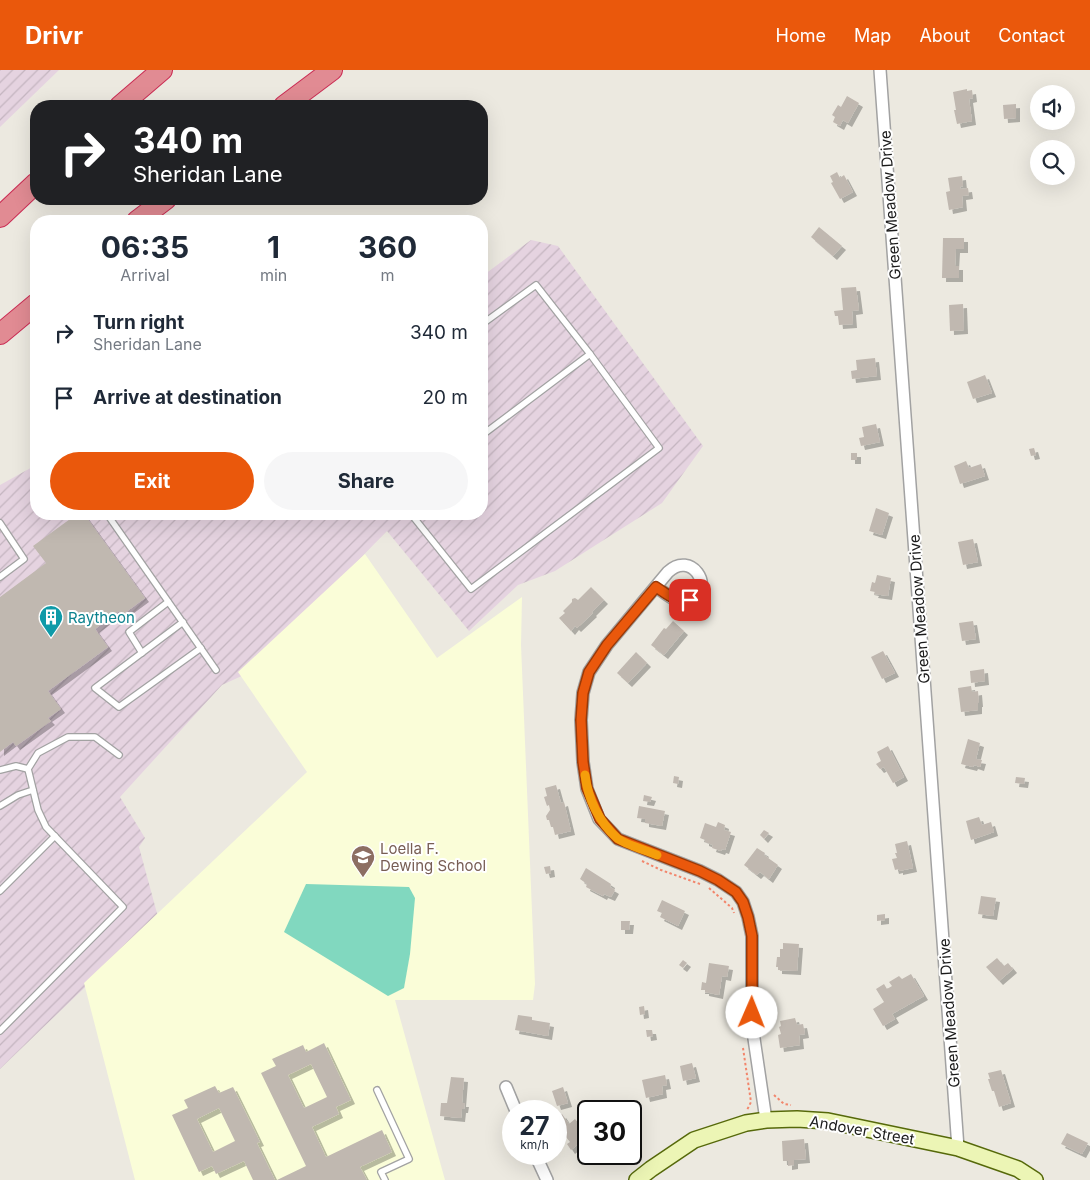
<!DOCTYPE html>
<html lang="en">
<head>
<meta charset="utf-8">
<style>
	:root { --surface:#fff; --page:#f6f6f7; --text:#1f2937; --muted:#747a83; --accent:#ea580c }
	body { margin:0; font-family:Inter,sans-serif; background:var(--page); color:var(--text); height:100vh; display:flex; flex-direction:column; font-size:19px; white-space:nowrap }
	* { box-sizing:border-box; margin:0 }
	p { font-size:16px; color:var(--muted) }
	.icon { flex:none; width:28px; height:28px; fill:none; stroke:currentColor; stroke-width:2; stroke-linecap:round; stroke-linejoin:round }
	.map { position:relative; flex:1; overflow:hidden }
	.sheet { position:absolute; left:30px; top:145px; width:458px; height:305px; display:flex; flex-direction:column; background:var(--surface); border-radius:20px; box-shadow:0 5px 20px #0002 }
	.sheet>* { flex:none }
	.banner { position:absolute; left:30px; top:30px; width:458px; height:105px; border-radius:20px; box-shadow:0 5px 20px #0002; background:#202124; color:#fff; overflow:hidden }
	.controls { position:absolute; left:1030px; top:15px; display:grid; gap:10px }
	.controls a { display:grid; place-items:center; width:45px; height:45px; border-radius:50%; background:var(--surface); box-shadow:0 5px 20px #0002; font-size:25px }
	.speed { position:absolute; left:502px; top:1030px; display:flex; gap:10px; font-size:25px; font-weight:700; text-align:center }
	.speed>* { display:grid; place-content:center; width:65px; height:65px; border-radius:50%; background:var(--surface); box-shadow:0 5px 20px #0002; line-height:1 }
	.speed small { font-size:12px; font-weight:400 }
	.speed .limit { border:2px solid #111; border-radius:8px; background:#fff; color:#111 }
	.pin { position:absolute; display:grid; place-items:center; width:42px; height:42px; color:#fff; margin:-21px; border-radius:10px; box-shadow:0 2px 8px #0006 }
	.me { position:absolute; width:55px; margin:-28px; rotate:1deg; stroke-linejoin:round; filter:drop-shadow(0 0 4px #0008) }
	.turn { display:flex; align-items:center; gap:18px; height:105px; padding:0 20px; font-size:22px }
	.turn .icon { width:65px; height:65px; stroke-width:2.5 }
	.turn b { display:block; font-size:35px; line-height:42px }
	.eta { display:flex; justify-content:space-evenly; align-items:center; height:85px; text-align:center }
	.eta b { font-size:30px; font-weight:700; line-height:35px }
	.action { display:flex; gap:10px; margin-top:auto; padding:10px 20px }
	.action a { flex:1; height:58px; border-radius:30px; background:var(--accent); color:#fff; font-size:20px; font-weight:700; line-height:58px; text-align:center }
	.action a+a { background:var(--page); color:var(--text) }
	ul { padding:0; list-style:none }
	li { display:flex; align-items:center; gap:15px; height:65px; padding:0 20px }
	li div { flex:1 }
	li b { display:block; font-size:19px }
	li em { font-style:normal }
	header { display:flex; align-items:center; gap:30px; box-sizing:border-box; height:70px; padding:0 25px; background:var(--accent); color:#fff }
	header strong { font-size:24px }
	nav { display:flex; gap:28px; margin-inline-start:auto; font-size:18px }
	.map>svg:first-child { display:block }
	.industrial { fill:url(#industrial-furrows) }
	.education { fill:#fafdd8 }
	.pitch { fill:#81d8bf }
	.building { fill:#c0b8b0; fill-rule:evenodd; filter:url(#shadow) }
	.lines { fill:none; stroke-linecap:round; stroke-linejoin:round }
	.lane-casing { stroke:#a2a2a2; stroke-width:8 }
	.street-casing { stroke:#a2a2a2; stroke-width:14 }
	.secondary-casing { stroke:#56690a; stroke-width:18 }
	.highway-casing { stroke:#cb2c54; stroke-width:22 }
	.path { stroke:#f2866c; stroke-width:2; stroke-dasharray:2.5 2.5; stroke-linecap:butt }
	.lane { stroke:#fff; stroke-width:5.5 }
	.street { stroke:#fff; stroke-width:11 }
	.secondary { stroke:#ecf5b5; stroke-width:15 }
	.highway { stroke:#e18b93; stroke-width:20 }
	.route-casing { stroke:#983908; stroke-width:12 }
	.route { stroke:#ea580c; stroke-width:9 }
	.slow { stroke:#f59e0b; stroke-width:9 }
	.labels { text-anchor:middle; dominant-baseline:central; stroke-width:4; stroke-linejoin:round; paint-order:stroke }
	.street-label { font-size:15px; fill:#1b1b1b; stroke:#fff }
	.culture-label { font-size:15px; fill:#0d838f; stroke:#fff; text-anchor:start }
	.education-label { font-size:15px; fill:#785e54; stroke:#fff; text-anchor:start }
</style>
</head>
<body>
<header>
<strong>Drivr</strong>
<nav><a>Home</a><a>Map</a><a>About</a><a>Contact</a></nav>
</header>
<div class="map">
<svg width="1090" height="1110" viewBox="0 0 1090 1110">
	<defs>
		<pattern id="industrial-furrows" width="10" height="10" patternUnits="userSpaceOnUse" patternTransform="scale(1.25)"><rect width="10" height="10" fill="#e5d3e0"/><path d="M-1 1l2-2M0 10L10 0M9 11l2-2" fill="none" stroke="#c4b5c0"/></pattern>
		<filter id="shadow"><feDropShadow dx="4" dy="4" stdDeviation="0" flood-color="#0004"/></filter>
	</defs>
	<rect width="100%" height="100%" fill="#ece9e0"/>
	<g class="industrial">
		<path d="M0,0H59L0,57Z"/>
		<path d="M531,170L558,176L703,376L662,433L555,501L518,515L469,561L387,461L246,604L222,615L120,727L145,768L139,777L158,847L0,999V415L36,395V444H481V207Z"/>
	</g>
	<path class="education" d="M365,484L437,588L522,527L521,575L535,914L533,930H395L445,1110H135L84,913L307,702L238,602Z"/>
	<path class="pitch" d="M306,814L409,817L415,828L410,884L404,918L388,926L284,862Z"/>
	<g class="building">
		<path d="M967,19V21L972,20L973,28L969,29L972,51L957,54L954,40H956L953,22Z"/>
		<path d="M847,26L859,33L848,53L843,50L840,56L833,52L835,47L832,45L838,35L841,37Z"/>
		<path d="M1016,34V48L1004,49L1003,35Z"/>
		<path d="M837,102L840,108L844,105L853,122L840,129L831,113L833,112L830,106Z"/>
		<path d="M962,106L963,116L960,117L961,119L968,118L969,125L962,126L963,137L949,140L946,122L950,121L948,108Z"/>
		<path d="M819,157L842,176L833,186L811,167Z"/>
		<path d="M943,168H964V179H956L955,196H959V208H942Z"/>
		<path d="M856,217L859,240L852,241L853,254L839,255L838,246H835L834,241L843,240L841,218Z"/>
		<path d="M963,234L964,260L950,261L949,235Z"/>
		<path d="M875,288L877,306L852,309L851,301L857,300L856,290Z"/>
		<path d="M985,305L992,323L973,329L967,312Z"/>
		<path d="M876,354L880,372L861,376L859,368L864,367L862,357Z"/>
		<path d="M1034,378L1036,385L1031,386L1029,379Z"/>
		<rect x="851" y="383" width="6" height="7"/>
		<path d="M966,391L969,398L981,394L985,406L960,414L954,396Z"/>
		<path d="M876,438L889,443L882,465L869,461Z"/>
		<path d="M77,444H84L145,528L122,545L119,541L95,559L108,577L48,621L61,639L48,648L51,651L16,676L13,672L0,682V527L46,493L33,476Z"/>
		<path d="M973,469L978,492L963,495L958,472Z"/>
		<path d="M877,505L891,508L888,526L874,524L875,522L870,521L872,512L875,513Z"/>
		<path d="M591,517L604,530L592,542L593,543L577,558L575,556L571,561L559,548L565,543L563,541L572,532V529L575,528L578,530Z"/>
		<path d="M673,551L684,561L664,585L651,575L664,558L666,559Z"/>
		<path d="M973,551L976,569L962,571L959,553Z"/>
		<path d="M883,581L895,603L882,609L871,587Z"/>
		<path d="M636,582L647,593L628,613L617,603Z"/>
		<path d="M984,599L985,611L971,613L970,601Z"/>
		<path d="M971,616L972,622L978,621L979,633H978V640L961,642L958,618Z"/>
		<path d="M968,669L980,673L976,689L982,690L980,697L974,695L973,697L961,694Z"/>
		<path d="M888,676L904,707L893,713L884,697L880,699L876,694L881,691L877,682Z"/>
		<path d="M674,706L679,707L678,714L673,713Z"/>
		<path d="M1016,707L1025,708L1024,714L1015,713Z"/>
		<path d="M556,715L561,733L564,732L571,761L555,765L553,757H551L549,750H547L546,746L550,740L549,735L547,736L544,727L547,726L545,718Z"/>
		<path d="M644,725L652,727L650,732L643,731Z"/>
		<path d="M639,736L665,741L662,756L645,753V749L637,748Z"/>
		<path d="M979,747L982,755L991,752L994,762L971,770L966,751Z"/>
		<path d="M718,752L725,755L724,760L731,762L725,780L722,779L721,781L712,778L713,775L705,772V770L700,768L705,753L716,757Z"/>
		<path d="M764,760L769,763L764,769L760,765Z"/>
		<path d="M907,771L913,798L899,801V799L895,800L892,789L897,788L895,783H897L895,774Z"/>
		<path d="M757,778L765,783L764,785L778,795L769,809L760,802L757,805L744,795Z"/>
		<path d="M550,796L551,803L546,804L544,797Z"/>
		<path d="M586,798L611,814L610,817L615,820L611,827L604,824L603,826L586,817L587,814L580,809Z"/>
		<path d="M981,826L996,828L993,846L978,844Z"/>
		<path d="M662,830L685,841L678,856L660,847L662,843L657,841Z"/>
		<path d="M885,844V850L877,851V845Z"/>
		<path d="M621,851H630L629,860H621Z"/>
		<path d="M783,873L799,874L797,901L778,900V897H776L777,887H780V879H783Z"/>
		<path d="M997,888L1004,896L1008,893L1013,899L999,911L986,897Z"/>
		<path d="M683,890L687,893L683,898L679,895Z"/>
		<path d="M709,893L729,896L727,907L722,906L719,925L705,922V920H701L702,912L706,913Z"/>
		<path d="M911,904L924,926L892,944L895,949L883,956L873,939L884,932L876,919L884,914L887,919L892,916L889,912L899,906L902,909Z"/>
		<path d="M644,936L645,944L640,945L639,937Z"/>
		<path d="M518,945L532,947V950L550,953L548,966L515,960Z"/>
		<path d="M795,948L797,955L803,954L805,964L799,965L800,975L780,978L778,965L781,964L779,957L781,956L780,951Z"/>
		<path d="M646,960H652L653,966L647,967Z"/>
		<path d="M324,973L351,1030L336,1037L339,1044L312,1057L326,1087L382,1060L392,1082L360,1097L367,1110H277L306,1096L261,1003L276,996L272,989L303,975L306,982ZM311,994L327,1027L304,1038L288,1005Z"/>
		<path d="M692,993L696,1008L683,1011L680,996Z"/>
		<path d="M1001,1000L1011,1033L999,1037L994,1021H992L988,1009H990L988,1003Z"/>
		<path d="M665,1005L667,1015L662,1016L663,1024L646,1028L642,1010Z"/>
		<path d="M451,1007L464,1008L462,1033H465L464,1039H462L461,1048L440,1046L441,1033H447Z"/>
		<path d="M215,1016L219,1023L233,1017L260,1072L257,1073L275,1110H253L244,1091L216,1104L212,1096L199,1102L172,1045L188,1038L184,1030ZM219,1038L235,1071L213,1082L197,1049Z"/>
		<path d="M563,1017L568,1033L557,1036L552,1021Z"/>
		<path d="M562,1044L569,1054L575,1049L586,1062L579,1067L582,1071L571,1080L567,1074L570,1072L558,1057L560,1056L556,1052V1049Z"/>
		<path d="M1067,1063L1088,1073L1082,1084L1061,1074Z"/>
		<path d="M804,1069L806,1089L794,1090V1095L788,1096V1091H783L782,1071Z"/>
	</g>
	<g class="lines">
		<g class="lane-casing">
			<g id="lane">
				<path d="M481,255L536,215L590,284"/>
				<path d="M107,444L216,600"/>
				<path d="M411,444L471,519L659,378L590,284L481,366"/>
				<path d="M0,453L24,489L0,507"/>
				<path d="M183,552L95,618L119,637L201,578"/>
				<path d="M142,583L129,562L168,532"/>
				<path d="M0,700L16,696L28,699"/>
				<path d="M0,736L18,725L33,720"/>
				<path d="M0,821L55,766"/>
				<path d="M0,961L123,837L46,757L38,740L28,699L38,683L68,667H95L119,685"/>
				<path d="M377,1020L409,1089L381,1102L385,1110"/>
			</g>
		</g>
		<g class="street-casing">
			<g id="street">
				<path d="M880,0L958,1078"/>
				<path d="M656,517C662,521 669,527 676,530C682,532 687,531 692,529C715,517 691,480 668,502L607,575L589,602L583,623L581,650L583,692L587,719L599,749L618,769L700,801L718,810L736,822L743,832L748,847L752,866V955L766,1050"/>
				<path d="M506,1017L516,1041"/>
				<path d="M535,1084L547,1110"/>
			</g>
		</g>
		<g class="secondary-casing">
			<path id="secondary" d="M637,1110L651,1099L694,1070L746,1053L766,1050L797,1049L828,1051L958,1078L1018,1099L1035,1110"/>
		</g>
		<g class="highway-casing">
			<g id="highway">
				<path d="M120,36L162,0"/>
				<path d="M284,36L332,0"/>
				<path d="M0,147L36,113"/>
				<path d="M137,151L166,129"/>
				<path d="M0,264L36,234"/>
			</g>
		</g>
		<g class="path">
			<path d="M642,791L661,800L700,814"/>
			<path d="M709,818L732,838L734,843"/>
			<path d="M743,978L751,1032L747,1040"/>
			<path d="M774,1025L784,1034L791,1035"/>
		</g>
		<use href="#lane" class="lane"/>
		<use href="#street" class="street"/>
		<use href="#secondary" class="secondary"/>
		<use href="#highway" class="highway"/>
	</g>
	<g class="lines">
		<g class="route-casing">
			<path id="route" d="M690,530C676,533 667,524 656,517L607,575L589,602L583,623L581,650L583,692L587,718L600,749L618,769L700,801L718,810L736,822L743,832L748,847L752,866V943"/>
		</g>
		<use href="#route" class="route"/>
		<path class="slow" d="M585,705C588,729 599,752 617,768C624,774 648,781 657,785"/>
	</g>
	<defs>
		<g id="building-pin" transform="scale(1.25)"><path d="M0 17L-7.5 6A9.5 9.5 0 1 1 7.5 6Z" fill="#0f9aa8" stroke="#fff"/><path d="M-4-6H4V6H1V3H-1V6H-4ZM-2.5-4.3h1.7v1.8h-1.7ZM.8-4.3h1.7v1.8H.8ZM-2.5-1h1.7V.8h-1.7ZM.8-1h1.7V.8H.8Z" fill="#fff"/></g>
		<g id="school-pin" transform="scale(1.25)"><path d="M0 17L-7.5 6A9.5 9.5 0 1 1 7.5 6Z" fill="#8d6e63" stroke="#fff"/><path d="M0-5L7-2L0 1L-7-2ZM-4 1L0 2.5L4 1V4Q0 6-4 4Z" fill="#fff"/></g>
	</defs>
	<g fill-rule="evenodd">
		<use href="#building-pin" x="51" y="547"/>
		<use href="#school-pin" x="363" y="787"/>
	</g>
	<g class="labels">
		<g class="street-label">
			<text transform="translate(890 135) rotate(-94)">Green Meadow Drive</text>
			<text transform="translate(919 539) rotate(-94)">Green Meadow Drive</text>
			<text transform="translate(949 943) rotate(-94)">Green Meadow Drive</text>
			<text transform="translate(862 1060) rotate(10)">Andover Street</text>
		</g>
		<g class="culture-label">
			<text x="68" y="547">Raytheon</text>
		</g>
		<g class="education-label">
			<text x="380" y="778">Loella F.<tspan x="380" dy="17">Dewing School</tspan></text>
		</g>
	</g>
</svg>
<div class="controls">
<a><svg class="icon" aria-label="sound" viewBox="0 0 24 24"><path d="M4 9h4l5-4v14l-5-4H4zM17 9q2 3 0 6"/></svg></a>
<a><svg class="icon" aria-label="search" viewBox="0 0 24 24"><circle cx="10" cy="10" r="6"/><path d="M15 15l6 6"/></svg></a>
</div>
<div class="speed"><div>27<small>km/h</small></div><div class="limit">30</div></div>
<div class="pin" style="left:690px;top:530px;background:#d93025"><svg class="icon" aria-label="arrive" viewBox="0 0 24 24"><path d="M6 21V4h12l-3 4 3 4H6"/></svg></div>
<svg class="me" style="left:752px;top:943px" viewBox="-20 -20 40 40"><circle r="19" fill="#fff"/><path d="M0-13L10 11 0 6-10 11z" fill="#ea580c"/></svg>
<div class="banner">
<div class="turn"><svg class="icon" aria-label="right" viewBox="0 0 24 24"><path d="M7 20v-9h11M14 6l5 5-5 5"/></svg><div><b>340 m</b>Sheridan Lane</div></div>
</div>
<section class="sheet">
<div class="eta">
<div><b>06:35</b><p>Arrival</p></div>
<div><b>1</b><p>min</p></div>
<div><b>360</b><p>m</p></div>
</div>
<ul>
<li><svg class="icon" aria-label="right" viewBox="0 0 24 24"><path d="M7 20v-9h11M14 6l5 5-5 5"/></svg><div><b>Turn right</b><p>Sheridan Lane</p></div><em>340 m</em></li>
<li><svg class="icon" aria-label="arrive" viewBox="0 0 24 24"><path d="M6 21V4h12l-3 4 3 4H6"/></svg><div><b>Arrive at destination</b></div><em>20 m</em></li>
</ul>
<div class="action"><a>Exit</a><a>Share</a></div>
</section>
</div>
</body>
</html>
